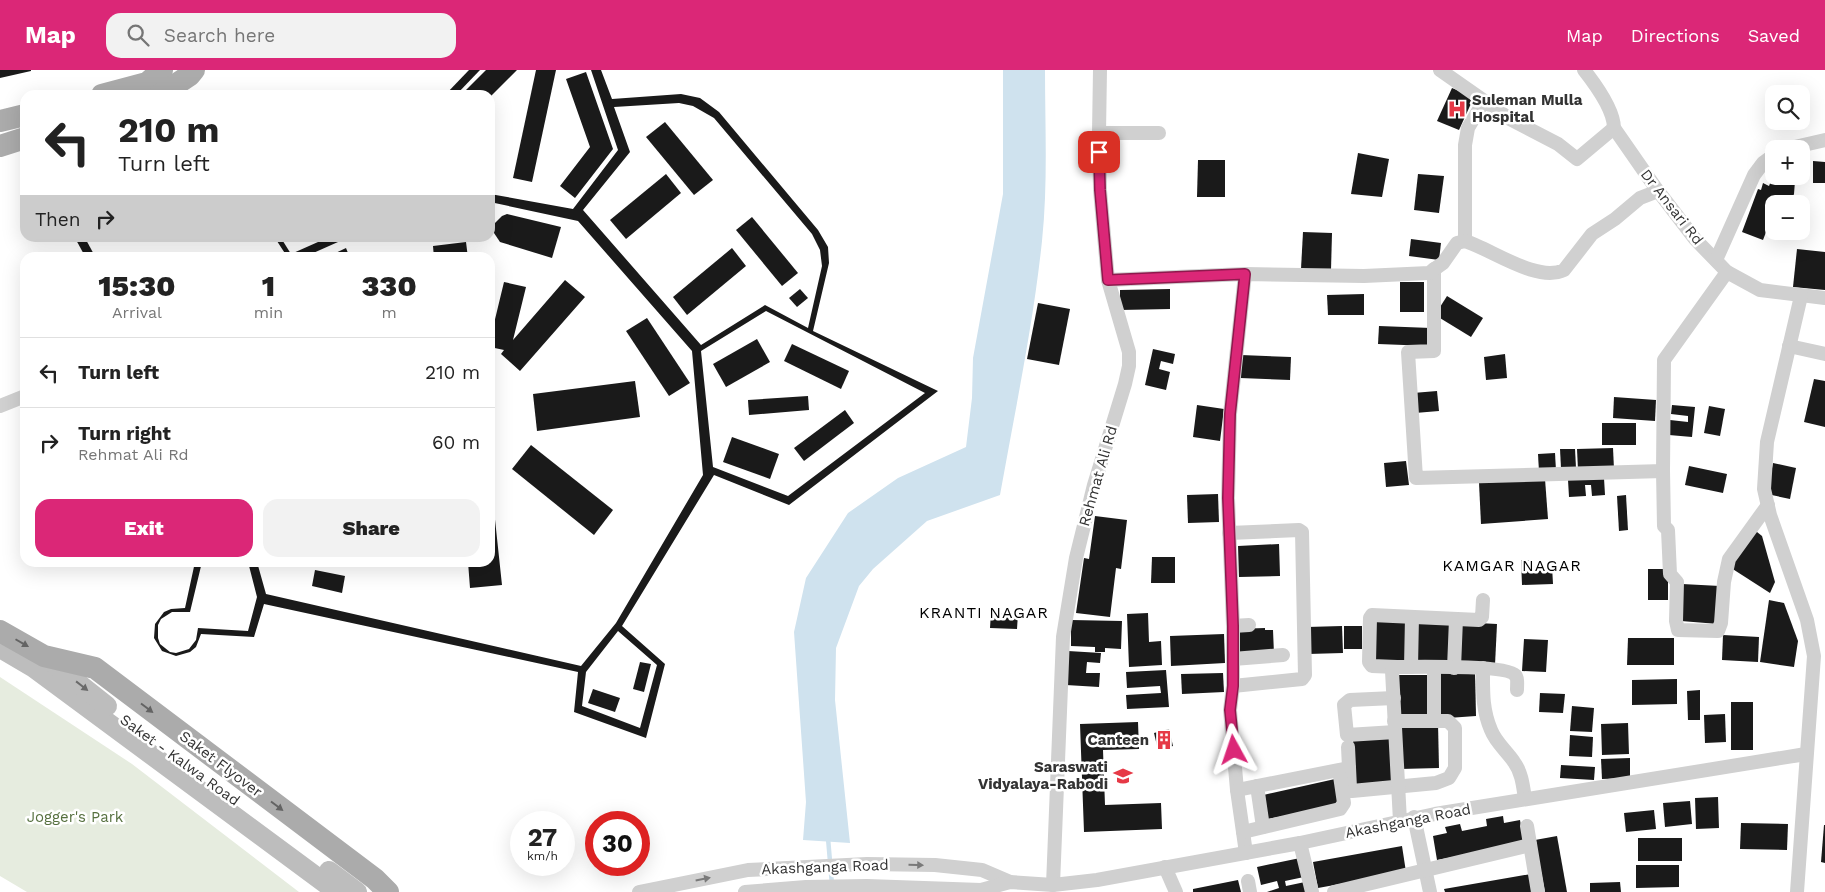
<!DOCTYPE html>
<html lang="en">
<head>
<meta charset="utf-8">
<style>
	:root { --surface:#fff; --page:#f2f2f2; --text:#222; --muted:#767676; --line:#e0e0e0; --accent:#db2777 }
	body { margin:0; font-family:"Work Sans",sans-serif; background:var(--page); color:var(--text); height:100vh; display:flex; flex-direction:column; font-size:19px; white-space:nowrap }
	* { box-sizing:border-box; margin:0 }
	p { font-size:16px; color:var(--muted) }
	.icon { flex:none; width:28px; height:28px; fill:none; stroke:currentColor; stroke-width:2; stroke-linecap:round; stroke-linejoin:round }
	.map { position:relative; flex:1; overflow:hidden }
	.drawer { position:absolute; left:20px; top:182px; width:475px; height:315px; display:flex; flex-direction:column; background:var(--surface); border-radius:15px; box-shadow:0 5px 20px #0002 }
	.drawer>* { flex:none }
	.hud { position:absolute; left:20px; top:20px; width:475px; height:152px; border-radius:15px; box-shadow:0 5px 20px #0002; background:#fff; color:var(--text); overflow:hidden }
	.tools { position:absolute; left:1765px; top:15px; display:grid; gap:10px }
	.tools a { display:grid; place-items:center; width:45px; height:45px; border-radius:10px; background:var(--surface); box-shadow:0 5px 20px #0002; font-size:25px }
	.speed { position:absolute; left:510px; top:741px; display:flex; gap:10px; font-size:25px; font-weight:700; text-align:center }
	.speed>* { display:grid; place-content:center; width:65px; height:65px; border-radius:50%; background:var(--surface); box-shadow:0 5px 20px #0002; line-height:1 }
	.speed small { font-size:12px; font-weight:400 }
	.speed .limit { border:8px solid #d22; background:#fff; color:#111 }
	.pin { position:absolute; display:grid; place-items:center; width:42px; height:42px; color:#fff; margin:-21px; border-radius:10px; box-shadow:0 2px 8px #0006 }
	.me { position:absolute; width:55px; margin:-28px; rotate:355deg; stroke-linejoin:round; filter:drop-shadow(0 0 4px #0008) }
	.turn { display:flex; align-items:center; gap:18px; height:105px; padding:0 15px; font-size:22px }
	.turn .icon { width:65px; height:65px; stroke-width:2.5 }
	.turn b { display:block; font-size:35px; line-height:42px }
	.then { display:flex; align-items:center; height:48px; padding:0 15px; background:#0003; gap:10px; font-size:19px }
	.eta { display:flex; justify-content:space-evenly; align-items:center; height:85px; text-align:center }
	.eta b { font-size:30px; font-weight:800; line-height:35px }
	.action { display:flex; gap:10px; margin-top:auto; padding:10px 15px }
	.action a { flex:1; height:58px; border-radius:15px; background:var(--accent); color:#fff; font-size:20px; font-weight:800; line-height:58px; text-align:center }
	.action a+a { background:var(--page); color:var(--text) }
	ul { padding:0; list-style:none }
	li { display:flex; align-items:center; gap:15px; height:70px; padding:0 15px; border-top:1px solid var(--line) }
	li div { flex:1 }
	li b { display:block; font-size:19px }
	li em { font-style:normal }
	header { display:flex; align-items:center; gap:30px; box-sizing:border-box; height:70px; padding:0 25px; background:var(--accent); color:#fff }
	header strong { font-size:24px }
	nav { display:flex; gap:28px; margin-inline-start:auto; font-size:18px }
	.search { width:350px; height:45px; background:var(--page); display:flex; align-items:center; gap:12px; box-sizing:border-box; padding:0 18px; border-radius:15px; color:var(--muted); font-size:19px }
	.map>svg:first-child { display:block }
	.green { fill:#e6ecdf }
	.water { fill:#cfe2ee }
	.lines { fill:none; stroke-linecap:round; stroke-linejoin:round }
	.stream { stroke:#cfe2ee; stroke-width:4.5 }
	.building { fill:#1a1a1a; fill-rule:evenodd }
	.minor { stroke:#d0d0d0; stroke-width:14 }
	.secondary { stroke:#bdbdbd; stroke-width:20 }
	.primary { stroke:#ababab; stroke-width:22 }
	.oneway { fill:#636363 }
	.oneway2 { fill:#6a6a6a }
	.oneway3 { fill:#7a7a7a }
	.route-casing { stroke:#8e194d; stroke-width:12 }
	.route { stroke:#db2777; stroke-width:9 }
	.labels { text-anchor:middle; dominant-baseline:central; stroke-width:5; stroke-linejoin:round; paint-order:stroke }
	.poi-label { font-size:15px; font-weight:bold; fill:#333; stroke:#fff; text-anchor:end }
	.street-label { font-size:15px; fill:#333; stroke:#fff }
	.park-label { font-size:15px; fill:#56703f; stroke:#fff }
	.neighbourhood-label { font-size:16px; letter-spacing:1px; fill:#000; stroke:#fff }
</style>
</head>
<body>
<header>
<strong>Map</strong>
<div class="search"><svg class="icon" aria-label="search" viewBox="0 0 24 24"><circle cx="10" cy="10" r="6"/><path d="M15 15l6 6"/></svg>Search here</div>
<nav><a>Map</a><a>Directions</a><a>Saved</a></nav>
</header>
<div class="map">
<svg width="1825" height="822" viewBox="0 0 1825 822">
	<rect width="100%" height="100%" fill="#fff"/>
	<path class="green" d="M0,607L132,694L299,822H27L0,806Z"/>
	<path class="water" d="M1003,0H1045C1045,56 1048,114 1042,171C1033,256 1015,341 1000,425L927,451L873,499L859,516L836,578L835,630L850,773L803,770L806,732L794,562L806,508L848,443L898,408L966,377L972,328L973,288L1003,124Z"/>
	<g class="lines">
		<path class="stream" d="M828,768L832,815"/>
	</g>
	<g class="building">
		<path d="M0,0H31V1L0,8Z"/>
		<path d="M469,0H480L456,25H445Z"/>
		<path d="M486,0H517L490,27V25H461Z"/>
		<path d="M536,0H556L532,112L513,108Z"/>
		<path d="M591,0H601L612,29L681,24L700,28L719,42L818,160L828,177L829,193L813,261L938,321L789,435L714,405L622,556L665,594L646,668L574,642L578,602L264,534L254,567L201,564L196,577L190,582L176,586L162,581L154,568L155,554L164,542L171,539L185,538L195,492H202L190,542H172L161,549L158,555V568L160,574L170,582L176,583L189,579L196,570L198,558L248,561L257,527L248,492H257L266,524L581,596L616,553L703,405L692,281L578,151L490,132V124L573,139L618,80ZM679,33L693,36L714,48L812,164L820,180L822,196L808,258L765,235L701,275L583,140L630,82L614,37ZM766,241L925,323L788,426L713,397L701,281ZM618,561L657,595L640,658L582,636L586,602Z"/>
		<path d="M586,2L613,79L575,128L560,116L590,77L566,9Z"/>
		<path d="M1452,18L1474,27L1459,60L1437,51Z"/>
		<path d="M665,52L713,110L694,125L646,67Z"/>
		<path d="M1358,83L1389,89L1382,127L1351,124Z"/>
		<path d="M1198,90H1225V127H1197Z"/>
		<path d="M1813,91L1825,92V113H1813Z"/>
		<path d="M666,104L681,123L626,169L610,150Z"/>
		<path d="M1418,104L1444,106L1439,143L1414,140Z"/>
		<path d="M1773,106H1793L1795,111L1794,124L1790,134H1774V159L1768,157L1763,170L1742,162L1758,119L1761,120L1763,113L1769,116Z"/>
		<path d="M507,144L561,157L552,188L500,172L494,163L495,153L502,146Z"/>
		<path d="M752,147L798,203L782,216L736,160Z"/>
		<path d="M1303,162L1332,163L1331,200L1301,199Z"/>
		<path d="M75,168H85L96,188H86Z"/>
		<path d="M275,168H281L291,184L327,168H347L302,188H288Z"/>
		<path d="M1411,169L1441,173L1439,190L1409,186Z"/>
		<path d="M466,172L468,188H434L433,176Z"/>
		<path d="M346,178L350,188H325Z"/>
		<path d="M732,178L746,196L687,245L673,227Z"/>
		<path d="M1797,179L1825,182V220L1793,217Z"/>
		<path d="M190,182L199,188H187Z"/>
		<path d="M565,210L585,227L520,301L501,284L504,280L490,277V270L504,212L526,217L513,270Z"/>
		<rect x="1400" y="212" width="24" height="30"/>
		<path d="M800,219L808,228L797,237L789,228Z"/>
		<path d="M1170,219V239L1120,240V220Z"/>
		<path d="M1364,224V245H1328L1327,225Z"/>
		<path d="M1447,226L1483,248L1471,267L1435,245Z"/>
		<path d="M1038,233L1070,239L1059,295L1027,289Z"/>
		<path d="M647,248L690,313L669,326L626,261Z"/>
		<path d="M1379,256L1431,258L1430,276L1378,274Z"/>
		<path d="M757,269L770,292L726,317L713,294Z"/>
		<path d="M792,274L849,301L841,319L784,291Z"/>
		<path d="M1153,279L1175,284L1173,294L1161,291L1159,299L1170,302L1166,320L1145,315Z"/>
		<path d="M1505,284L1507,308L1486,310L1484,287Z"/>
		<path d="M1241,285L1291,287L1290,310L1240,308Z"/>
		<path d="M1814,309L1825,311V357L1804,352Z"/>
		<path d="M635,311L640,347L537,361L533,324Z"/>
		<path d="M1437,321L1439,341L1415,343L1413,323Z"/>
		<path d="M808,326L809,340L749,345L748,330Z"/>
		<path d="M1614,327L1656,330L1655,351L1613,348Z"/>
		<path d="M1197,335L1224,339L1220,371L1193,367Z"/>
		<path d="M1672,335L1695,337L1692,367L1669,365L1670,350L1688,352V346L1671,344Z"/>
		<path d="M1709,336L1725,339L1720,366L1704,363Z"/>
		<path d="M845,340L854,353L804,391L794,378Z"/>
		<rect x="1602" y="353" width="34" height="22"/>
		<path d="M732,367L779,384L770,409L723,392Z"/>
		<path d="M531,375L613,440L594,465L512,399Z"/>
		<path d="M1613,378L1614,399L1578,400L1577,379Z"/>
		<path d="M1560,379H1575L1576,398H1561Z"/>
		<path d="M1555,383L1556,401L1539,402L1538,384Z"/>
		<path d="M1406,391L1409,415L1386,417L1384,393Z"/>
		<path d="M1773,393L1796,398L1790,429L1767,424Z"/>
		<path d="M1689,396L1727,404L1723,423L1685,415Z"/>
		<path d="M1604,408L1605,425L1592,426L1591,415H1585L1586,426L1569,427L1568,410Z"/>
		<path d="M1545,409L1548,449L1481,454L1479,413Z"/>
		<path d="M491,412L502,515L470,518L468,492H490V413Z"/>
		<path d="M1218,424L1219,452L1188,453L1187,425Z"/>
		<path d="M1626,425L1628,460L1619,461L1617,426Z"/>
		<path d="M1095,446L1127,450L1121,499L1116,498L1110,547L1076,543L1084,488L1089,489Z"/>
		<path d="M1752,458L1762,466L1775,512L1770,523L1728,496Z"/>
		<path d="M1279,474L1280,506L1239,507L1238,476Z"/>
		<path d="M1152,487H1175V513H1151Z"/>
		<path d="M1521,490H1530V497L1552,496L1553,514L1522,515Z"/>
		<rect x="1648" y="499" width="20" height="31"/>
		<path d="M315,500L345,506L342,523L312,516Z"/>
		<path d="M1682,514L1720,516L1718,554L1681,551Z"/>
		<path d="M1769,530L1784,533L1798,571L1794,597L1760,592Z"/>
		<path d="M991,543L1018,544L1017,559L990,558Z"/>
		<path d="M1148,543L1149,572L1161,571L1162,595L1129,597L1127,544Z"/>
		<path d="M1372,549L1408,551V594H1372Z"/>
		<path d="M1416,549L1453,551L1451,590L1415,592Z"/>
		<path d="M1071,550L1122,551L1121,579L1105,578V582H1095V577L1071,576Z"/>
		<path d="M1459,552L1497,554L1495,595L1456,593Z"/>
		<path d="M1342,556L1343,583L1308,584L1307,557Z"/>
		<rect x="1344" y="556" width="18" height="23"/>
		<path d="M1265,558V560H1273L1274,584L1237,586L1235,559Z"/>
		<path d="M1224,564L1225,593L1171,596L1170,566Z"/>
		<path d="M1723,565L1759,567L1758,592L1722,590Z"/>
		<path d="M1628,568H1674V595H1627Z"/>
		<path d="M1524,569L1548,570L1546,602L1522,601Z"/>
		<path d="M1068,581L1101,583L1100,593L1087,592L1086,603H1100L1099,617L1066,615Z"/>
		<path d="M640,592L651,594L644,622L633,619Z"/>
		<path d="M1166,600L1169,637L1127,639L1126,625L1161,623L1160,616L1127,618L1126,602Z"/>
		<path d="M1475,601L1476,646L1448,648L1436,645L1435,602Z"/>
		<path d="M1223,603L1224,622L1182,624L1181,604Z"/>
		<path d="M1395,605H1432L1433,648L1396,649Z"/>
		<path d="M1677,609V634L1632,635V610Z"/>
		<path d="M593,619L620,628L615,642L588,633Z"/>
		<path d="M1700,620V650H1688L1687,621Z"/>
		<path d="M1540,623L1565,624L1563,643L1539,642Z"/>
		<rect x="1731" y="632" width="22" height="48"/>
		<path d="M1572,636L1594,638L1592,662L1570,661Z"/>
		<path d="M1725,644L1726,672L1705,673L1704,645Z"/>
		<path d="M1138,652L1139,679L1103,680L1105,735L1161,733L1162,759L1084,762L1080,654Z"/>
		<path d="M1438,653L1439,698L1400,699L1398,655Z"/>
		<path d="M1628,653L1629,684L1602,685L1601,654Z"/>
		<path d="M1169,659L1173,676L1158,680L1154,663Z"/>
		<path d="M1570,665L1593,667L1592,687L1569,686Z"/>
		<path d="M1392,666L1393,716L1354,717L1353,667Z"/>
		<path d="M1630,688V708L1602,709L1601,689Z"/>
		<path d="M1561,695L1595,697L1594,710L1560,708Z"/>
		<path d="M1335,709L1340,736L1262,750L1259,726Z"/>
		<path d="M1718,727L1719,758L1696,759L1695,728Z"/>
		<path d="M1690,731L1692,754L1665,757L1663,733Z"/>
		<path d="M1654,740L1656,759L1626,762L1624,743Z"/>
		<path d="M1503,746L1504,753L1520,750L1524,774L1437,790L1433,766L1447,763L1445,757L1460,754L1462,761L1487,756L1486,749Z"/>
		<path d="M1741,753L1788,754L1787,780L1740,779Z"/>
		<path d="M1824,755H1825V793L1821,792Z"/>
		<path d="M1557,766L1567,822H1545L1535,770Z"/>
		<rect x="1638" y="768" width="44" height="23"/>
		<path d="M1402,776L1406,802L1318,818L1313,792Z"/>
		<path d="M1300,788L1304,807L1285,811L1286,816L1305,812L1307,822H1267L1279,818L1277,811L1261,815L1257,797Z"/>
		<path d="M1636,795H1679V817L1636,818Z"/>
		<path d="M1531,804L1534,822H1445L1444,819Z"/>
		<path d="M1238,810L1241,822H1193V819Z"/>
		<path d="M1620,812L1621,822H1590V813Z"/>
	</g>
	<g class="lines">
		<g class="minor">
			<path d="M1440,0L1510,49L1558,74L1577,89L1614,58"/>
			<path d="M1584,0C1595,14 1614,40 1614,58L1655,117L1695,169L1727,202L1760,220L1825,228"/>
			<path d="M1099,63H1159"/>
			<path d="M1786,79L1825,70"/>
			<path d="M1465,171V75L1468,58L1484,31"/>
			<path d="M1716,190L1754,105L1763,93L1774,85"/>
			<path d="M1434,199V281L1408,282L1416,408L1663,401L1664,290L1727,202"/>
			<path d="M1245,204L1230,344L1228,428L1233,556V616L1230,640L1237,720L1246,783"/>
			<path d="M1108,210L1245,204L1364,206L1429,203L1443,193L1457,173L1465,171C1491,179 1537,213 1564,200L1592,164L1615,149L1640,128L1658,121"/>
			<path d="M1789,276L1825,284"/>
			<path d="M0,336L25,326"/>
			<path d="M1663,401L1664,456L1668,460L1670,504L1677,512L1676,551L1678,560L1718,561L1721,553L1724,512L1729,489L1768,435"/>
			<path d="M1229,463L1299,460L1302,462L1305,605L1302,609L1233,616"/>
			<path d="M1233,556L1249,555"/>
			<path d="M1233,589L1283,585"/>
			<path d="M1397,597L1372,596L1369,592L1370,548L1372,545L1479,550L1482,547L1483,530"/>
			<path d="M1411,597L1412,547"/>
			<path d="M1434,598V651"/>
			<path d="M1454,598L1456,549"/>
			<path d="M1483,598C1483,620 1482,639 1491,660C1496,673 1507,681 1514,692C1522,703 1523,716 1525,729"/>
			<path d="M1394,628L1350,630L1344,635L1347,665L1395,662"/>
			<path d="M1348,677L1350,718L1352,721L1436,713L1449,708L1455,698V658L1448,651H1394"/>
			<path d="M1257,716L1263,757"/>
			<path d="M1237,720L1349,698"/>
			<path d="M1414,747L1430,822"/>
			<path d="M1400,751L1392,601L1397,597C1415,597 1506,595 1515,605C1518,608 1517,615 1517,620"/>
			<path d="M1527,756L1538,822"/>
			<path d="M1243,762L1340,739L1344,733L1340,706"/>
			<path d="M1300,773L1312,822"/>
			<path d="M1165,797L1176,822"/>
			<path d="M1248,811L1250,822"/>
			<path d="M1053,815L1063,567L1076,488L1094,415L1125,314L1129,296V282L1108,210L1100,120L1099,63L1100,0"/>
			<path d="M639,822L748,800L867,794L935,795L982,800L1010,812"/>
			<path d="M745,822L806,817L867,816L981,820L1010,812L1053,815L1097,810L1300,773L1435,744L1806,684"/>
			<path d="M1334,822L1530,775"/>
			<path d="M1797,822L1814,586L1807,550L1770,445L1764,419L1767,372L1801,226"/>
		</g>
		<g class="secondary">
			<path d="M0,578L34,598L337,822"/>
			<path d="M44,586L107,636"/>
			<path d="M329,801L357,822"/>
		</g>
		<g class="primary">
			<path d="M102,25L147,13L162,0"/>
			<path d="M160,25L190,5L194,0"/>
			<path d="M0,51L25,45"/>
			<path d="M0,76L25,68"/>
			<path d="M0,561L44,586L95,598L375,809L388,822"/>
		</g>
	</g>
	<defs><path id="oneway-solid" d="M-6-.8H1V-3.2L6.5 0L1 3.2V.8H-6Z" transform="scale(1.25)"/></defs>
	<g class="oneway">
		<use href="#oneway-solid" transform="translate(22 573) rotate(30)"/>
		<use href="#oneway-solid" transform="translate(147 638) rotate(37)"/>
		<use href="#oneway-solid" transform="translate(277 736) rotate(37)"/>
	</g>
	<use class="oneway2" href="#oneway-solid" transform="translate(82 616) rotate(38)"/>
	<g class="oneway3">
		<use href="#oneway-solid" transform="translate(916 795) rotate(1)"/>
		<use href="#oneway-solid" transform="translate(703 809) rotate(-11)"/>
	</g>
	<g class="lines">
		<g class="route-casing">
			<path id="route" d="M1099,82L1100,120L1108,210L1245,204L1230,344L1228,428L1233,556V616L1230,640L1234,680"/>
		</g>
		<use href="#route" class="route"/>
	</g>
	<defs>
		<g id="hospital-bare" transform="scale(1.5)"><path d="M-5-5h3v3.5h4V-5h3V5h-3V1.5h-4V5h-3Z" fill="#e63946" stroke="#fff" stroke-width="2.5" paint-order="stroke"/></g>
		<g id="building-bare" transform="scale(1.5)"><path d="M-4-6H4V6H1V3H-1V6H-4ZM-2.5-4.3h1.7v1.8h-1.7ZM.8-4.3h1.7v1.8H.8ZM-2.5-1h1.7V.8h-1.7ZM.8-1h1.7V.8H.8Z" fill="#e63946" stroke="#fff" stroke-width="2.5" paint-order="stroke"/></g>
		<g id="school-bare" transform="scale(1.5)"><path d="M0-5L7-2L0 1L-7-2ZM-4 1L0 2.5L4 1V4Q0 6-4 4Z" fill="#e63946" stroke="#fff" stroke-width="2.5" paint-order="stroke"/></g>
	</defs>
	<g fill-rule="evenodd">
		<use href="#hospital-bare" x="1457" y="39"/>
		<use href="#building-bare" x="1164" y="670"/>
		<use href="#school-bare" x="1123" y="706"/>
	</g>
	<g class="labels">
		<g class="poi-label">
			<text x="1472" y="30" text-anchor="start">Suleman Mulla<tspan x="1472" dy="17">Hospital</tspan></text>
			<text x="1149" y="670">Canteen</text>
			<text x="1108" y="697">Saraswati<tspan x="1108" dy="17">Vidyalaya-Rabodi</tspan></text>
		</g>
		<g class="street-label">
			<text transform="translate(1672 137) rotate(52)">Dr Ansari Rd</text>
			<text transform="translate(1098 406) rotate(-74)">Rehmat Ali Rd</text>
			<text transform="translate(180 690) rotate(36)">Saket - Kalwa Road</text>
			<text transform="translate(221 694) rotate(37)">Saket Flyover</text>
			<text transform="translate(1408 751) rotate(-11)">Akashganga Road</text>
			<text transform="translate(825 797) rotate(-2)">Akashganga Road</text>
		</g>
		<g class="park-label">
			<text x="75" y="747">Jogger's Park</text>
		</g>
		<g class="neighbourhood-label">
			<text x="1512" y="495">KAMGAR NAGAR</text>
			<text x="984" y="542">KRANTI NAGAR</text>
		</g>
	</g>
</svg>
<div class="tools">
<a><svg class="icon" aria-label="search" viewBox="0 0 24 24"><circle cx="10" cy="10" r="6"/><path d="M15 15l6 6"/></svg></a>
<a>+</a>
<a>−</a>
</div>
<div class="speed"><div>27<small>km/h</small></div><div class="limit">30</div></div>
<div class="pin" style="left:1099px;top:82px;background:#d93025"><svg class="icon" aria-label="arrive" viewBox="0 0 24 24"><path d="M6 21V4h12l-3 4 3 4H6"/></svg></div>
<svg class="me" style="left:1234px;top:680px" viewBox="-20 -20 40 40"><path d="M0-17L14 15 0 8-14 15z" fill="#db2777" stroke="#fff" stroke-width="4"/></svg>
<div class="hud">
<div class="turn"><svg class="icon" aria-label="left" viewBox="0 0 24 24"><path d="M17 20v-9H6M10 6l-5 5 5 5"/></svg><div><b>210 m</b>Turn left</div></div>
<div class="then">Then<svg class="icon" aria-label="right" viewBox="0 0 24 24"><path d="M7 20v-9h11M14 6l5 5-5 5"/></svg></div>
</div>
<section class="drawer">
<div class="eta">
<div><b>15:30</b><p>Arrival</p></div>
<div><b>1</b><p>min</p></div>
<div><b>330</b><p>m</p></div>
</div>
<ul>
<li><svg class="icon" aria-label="left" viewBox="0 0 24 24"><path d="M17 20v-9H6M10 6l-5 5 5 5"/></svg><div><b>Turn left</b></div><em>210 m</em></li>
<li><svg class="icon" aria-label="right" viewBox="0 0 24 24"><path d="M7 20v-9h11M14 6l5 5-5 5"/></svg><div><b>Turn right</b><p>Rehmat Ali Rd</p></div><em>60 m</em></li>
</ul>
<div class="action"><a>Exit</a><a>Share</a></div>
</section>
</div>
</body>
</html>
